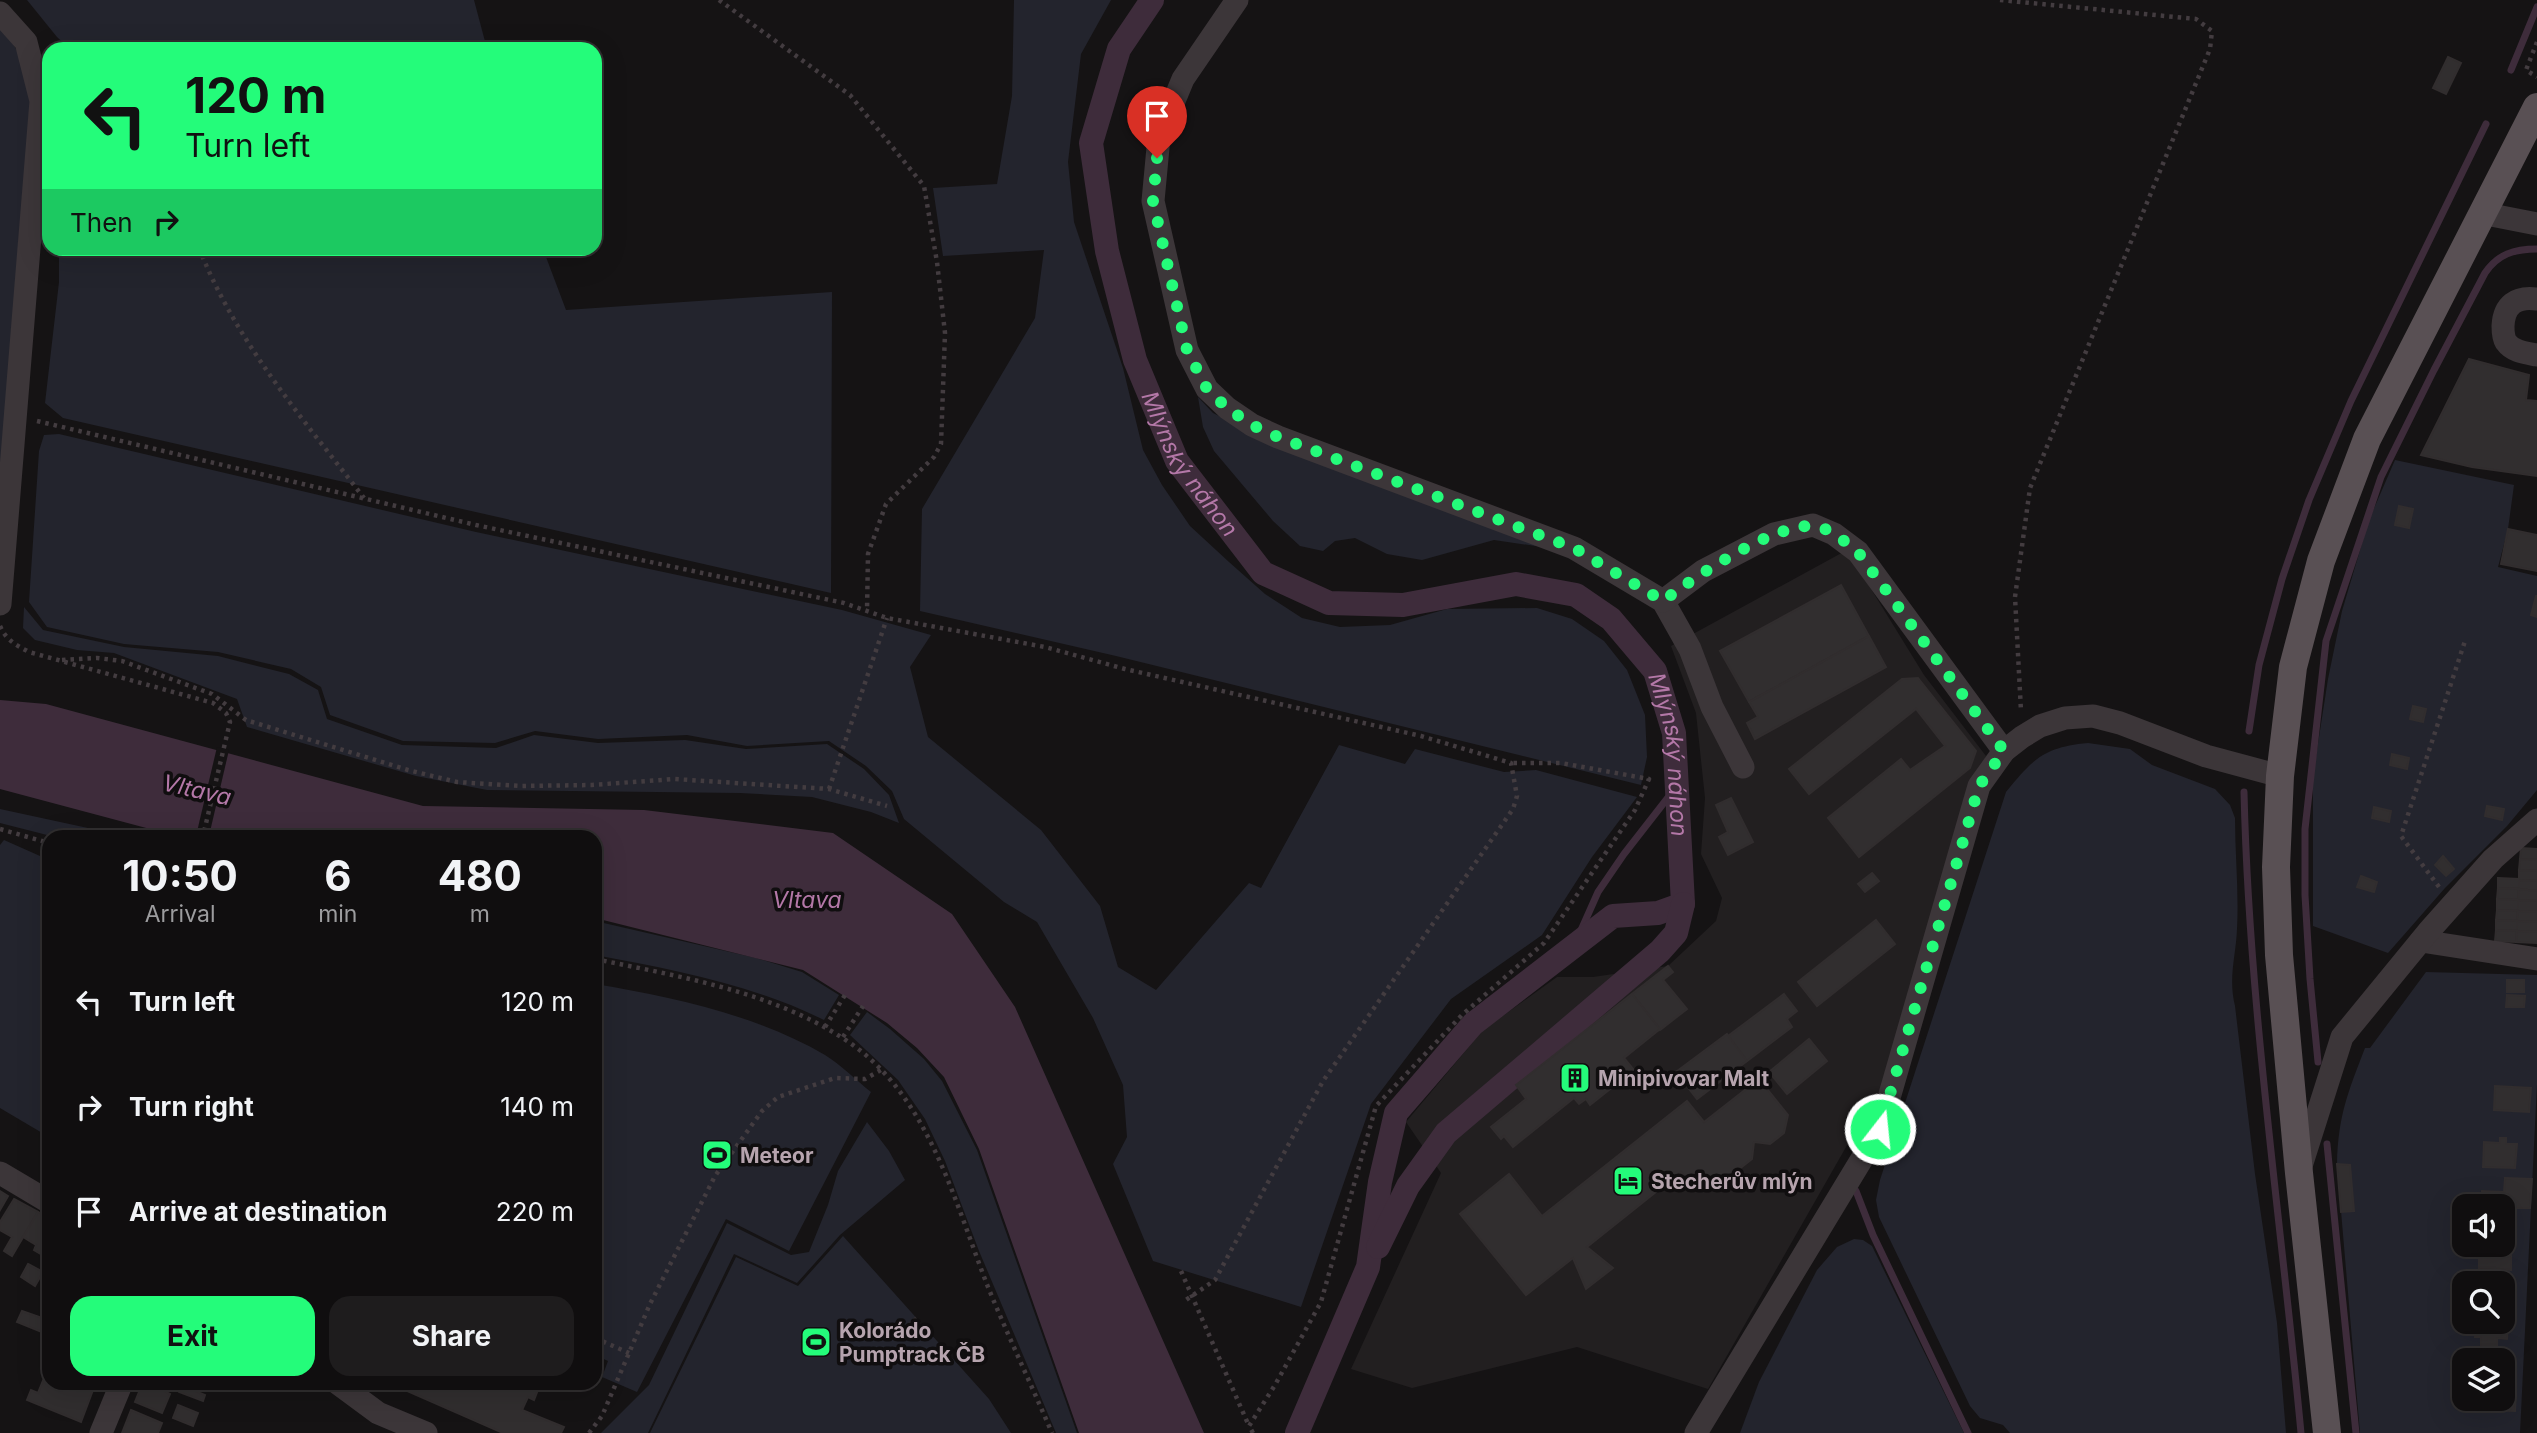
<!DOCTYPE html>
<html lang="en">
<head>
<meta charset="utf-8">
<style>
	:root { --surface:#100e0f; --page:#1e1c1d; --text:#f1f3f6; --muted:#9c9c9e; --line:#302e2f; --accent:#24fc7a }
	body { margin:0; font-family:Inter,sans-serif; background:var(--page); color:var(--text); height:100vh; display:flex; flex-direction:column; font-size:26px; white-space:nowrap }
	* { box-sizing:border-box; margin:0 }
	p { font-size:23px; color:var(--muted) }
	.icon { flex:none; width:38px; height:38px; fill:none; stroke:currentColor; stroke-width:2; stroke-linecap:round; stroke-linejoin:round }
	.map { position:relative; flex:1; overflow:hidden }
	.drawer { position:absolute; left:42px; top:830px; width:560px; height:560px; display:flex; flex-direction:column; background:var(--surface); border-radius:21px; box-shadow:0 7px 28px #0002,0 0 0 2px var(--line) }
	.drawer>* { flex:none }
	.top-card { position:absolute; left:42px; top:42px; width:560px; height:214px; border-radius:21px; box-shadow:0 7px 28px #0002,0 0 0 2px var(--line); background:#24fc7a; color:#111; overflow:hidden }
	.buttons { position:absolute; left:2452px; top:1194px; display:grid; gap:14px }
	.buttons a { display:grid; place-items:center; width:63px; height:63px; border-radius:14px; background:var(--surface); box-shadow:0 7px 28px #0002,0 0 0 2px var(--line); font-size:35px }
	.pin { position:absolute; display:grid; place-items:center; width:60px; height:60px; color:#fff; margin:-72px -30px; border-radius:50% 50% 50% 0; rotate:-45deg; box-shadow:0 0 7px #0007 }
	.pin .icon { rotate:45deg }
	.me { position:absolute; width:77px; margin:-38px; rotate:16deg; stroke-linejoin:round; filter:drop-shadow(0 0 5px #0008) }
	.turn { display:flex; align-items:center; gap:24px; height:147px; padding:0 28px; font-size:32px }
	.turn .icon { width:91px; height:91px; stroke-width:2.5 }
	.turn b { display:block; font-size:49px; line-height:60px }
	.then { display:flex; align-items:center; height:66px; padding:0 28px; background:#0003; gap:14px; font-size:26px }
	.eta { display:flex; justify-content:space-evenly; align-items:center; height:119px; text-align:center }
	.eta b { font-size:42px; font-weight:700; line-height:49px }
	.primary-button { display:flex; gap:14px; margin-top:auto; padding:14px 28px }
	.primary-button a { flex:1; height:80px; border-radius:21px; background:var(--accent); color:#111; font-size:28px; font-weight:700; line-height:80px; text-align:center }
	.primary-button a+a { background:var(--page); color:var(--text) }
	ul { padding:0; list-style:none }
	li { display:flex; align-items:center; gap:21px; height:105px; padding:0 28px }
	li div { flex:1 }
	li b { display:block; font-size:26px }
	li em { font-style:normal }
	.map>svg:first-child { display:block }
	.built { fill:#221f20 }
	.green { fill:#23242d; fill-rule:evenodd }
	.water { fill:#3e2c3b }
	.pier { fill:#151314 }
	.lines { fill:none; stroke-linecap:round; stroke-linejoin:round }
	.stream { stroke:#3e2c3b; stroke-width:7 }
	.canal { stroke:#3e2c3b; stroke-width:24 }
	.building { fill:#312e2f; stroke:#312d2e; stroke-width:2 }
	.path { stroke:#433c40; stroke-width:4.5; stroke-dasharray:3.5 5; stroke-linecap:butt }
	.minor { stroke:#3c3639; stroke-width:23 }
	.major { stroke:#595054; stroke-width:28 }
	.route { stroke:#24fc7a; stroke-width:12; stroke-dasharray:0 21.6 }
	.labels { text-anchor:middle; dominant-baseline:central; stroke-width:7; stroke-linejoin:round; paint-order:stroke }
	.poi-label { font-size:21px; font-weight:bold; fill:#b6a4ae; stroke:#100e0f; text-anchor:start }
	.water-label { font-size:23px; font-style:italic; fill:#b478a8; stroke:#100e0f }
</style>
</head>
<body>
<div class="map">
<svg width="2537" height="1433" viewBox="0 0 2537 1433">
	<rect width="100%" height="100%" fill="#151314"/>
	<path class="built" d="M1847,550L1924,675L1986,756L1929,936L1887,1091L1874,1098L1708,1389L1577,1347L1412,1388L1351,1369L1441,1173L1406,1122L1483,1030L1557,977H1593L1668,966L1716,921L1722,898L1701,854L1705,798L1696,713L1671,646Z"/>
	<g class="green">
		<path d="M27,0H474L487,49H70L57,37Z"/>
		<path d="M1014,0H1111L1081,54L1068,162L1074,222L1123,368L1143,450L1162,485L1190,526L1229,562L1265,594L1302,618L1340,627L1390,625L1447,609L1537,608L1572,619L1604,641L1627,670L1645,715L1647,757L1641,785L1116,656L920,611L922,509L1035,318L1044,250L943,256L933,188L997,184L1012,96Z"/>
		<path d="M0,29C21,46 25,73 31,98L0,501Z"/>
		<path d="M59,249H543L566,310L832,292L831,593L63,418L45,403L59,282Z"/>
		<path d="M1198,397L1213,413L1265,439L1563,550L1494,540L1422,560L1387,554L1355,538L1335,541L1323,551L1300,546L1273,521L1214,451L1203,427Z"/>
		<path d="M59,434L476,532L842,610L931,635L910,667L928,737L1041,830L1100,906L1118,967L1156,990L1249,883L1261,888L1339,745L1405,764L1415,749L1504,772L1536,770L1637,797L1592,857L1542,935L1451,999L1371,1104L1301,1307L1153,1261L1113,1164L1127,1137L1123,1085L1093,1018L1037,922L1004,902L904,819L892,791L866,766L829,741L747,746L687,735L598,739L535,731L495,743L403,741L330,715L321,687L291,669L218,652L124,644L47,627L29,602L39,451L44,435Z"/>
		<path d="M2395,460L2514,485L2508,529L2498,567L2537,576V790L2507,826L2445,888L2388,953L2313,926V776L2328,679L2342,611L2369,520Z"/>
		<path d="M24,607L43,630L124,647L218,656L289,674L318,690L327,719L402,745L496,748L534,735L598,743L685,740L746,749L827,744L864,769L889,795L899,823L871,812L812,797L740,793L487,790L416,776L247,727L237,699L114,653L77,650L35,640L23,628Z"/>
		<path d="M2088,743L2130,749L2152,765L2215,789L2230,805L2235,818C2235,855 2239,892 2237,929C2236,956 2228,978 2235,1006L2255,1174L2277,1323L2286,1433H2010L2003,1425L1980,1418L1970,1406L1879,1217L1876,1200L1880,1180L2006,792C2033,759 2044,747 2088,743Z"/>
		<path d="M0,809L111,833L118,836H51L0,823Z"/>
		<path d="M4,840L49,860V1137L0,1108V845Z"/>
		<path d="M595,921L756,958L802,972L839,995L824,1020C753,985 672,969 595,955Z"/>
		<path d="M2426,972L2537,975V1084L2520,1433H2360L2337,1164C2338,1116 2348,1092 2365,1048H2370ZM2464,1206H2502V1244H2464ZM2464,1283H2502V1321H2464ZM2464,1360H2502V1398H2464Z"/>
		<path d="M595,984C672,997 757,1015 825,1055C841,1065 856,1080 871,1092L789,1251L726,1219L637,1392L602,1377L608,1361L595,1355Z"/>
		<path d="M867,1012L890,1029L924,1059L942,1081L977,1150L1077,1433H1056L979,1251L945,1161L925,1119L898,1080L850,1035Z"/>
		<path d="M867,1122L889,1151L905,1180L840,1235L797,1283L734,1254L648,1433H601L649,1385L727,1223L791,1255L809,1252L828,1205L838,1171Z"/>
		<path d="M843,1236L989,1399L1011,1433H650L736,1257L798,1286Z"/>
		<path d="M1854,1239L1863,1240L1872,1246L1964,1433H1740L1759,1382L1817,1270L1837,1247Z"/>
	</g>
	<path class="water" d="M0,700L46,704L423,806L644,810L833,833L952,914L1015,1007L1204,1433H1079L979,1149L944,1077L917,1048L887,1023L803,970L595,918V836H171L150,829L0,789Z"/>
	<path class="pier" d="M217,747L229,750L209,836H196Z"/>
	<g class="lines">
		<g class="stream">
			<path d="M2511,70L2537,7"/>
			<path d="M2249,731L2259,665L2282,579L2309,500L2351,401L2486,124"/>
			<path d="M2244,792C2249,1007 2281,1219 2301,1433"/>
			<path d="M1574,946L1598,892L1624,854L1677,786"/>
			<path d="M2318,1062L2310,979L2305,895V829L2326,641L2381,477L2434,370L2485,273C2498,254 2514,249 2537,249"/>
			<path d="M2327,1144L2356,1433"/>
			<path d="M1856,1191L1873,1235L1968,1433"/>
		</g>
		<g class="canal">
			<path id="s1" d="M1152,0L1119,49L1091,143L1107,251L1135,360L1177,461L1263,573L1329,603L1403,605L1516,584L1576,595L1611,619L1655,671L1674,733L1683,904L1658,913L1613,916L1473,1024L1396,1113L1380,1182L1368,1267L1297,1433"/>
			<path d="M1378,1247L1408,1186L1446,1133L1660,951L1676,933L1683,904"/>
		</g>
	</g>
	<g class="building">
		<path d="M2448,57L2461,63L2446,94L2433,88Z"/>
		<path d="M2469,359L2529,375L2526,400L2537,401V476L2472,467L2421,455Z"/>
		<path d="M2399,506L2413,509L2409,528L2395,525Z"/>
		<path d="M2508,529L2537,535V571L2501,564Z"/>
		<path d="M1841,585L1869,636L1749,702L1720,651Z"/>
		<path d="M2536,596H2537V617L2531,615Z"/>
		<path d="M1869,636L1886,667L1755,739L1747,723L1758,717L1749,702Z"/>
		<path d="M1918,678L1976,751L1970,768L1859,857L1828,818L1901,759L1910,770L1945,746L1916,709L1809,794L1789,769L1902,679Z"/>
		<path d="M2413,706L2426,709L2423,722L2410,719Z"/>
		<path d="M2392,754L2409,758L2407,769L2390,765Z"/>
		<path d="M1731,798L1753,842L1728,855L1719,837L1728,832L1716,805Z"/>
		<path d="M2487,806L2504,809L2502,820L2485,816Z"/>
		<path d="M2374,807L2391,811L2389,822L2372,818Z"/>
		<path d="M2521,848L2537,849V860L2520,859Z"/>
		<path d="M2443,856L2454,869L2446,876L2435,865Z"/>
		<path d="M2520,859L2537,860V871L2519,870Z"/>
		<path d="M2519,870L2537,871V881L2519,880Z"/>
		<path d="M1872,873L1879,881L1865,892L1858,884Z"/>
		<path d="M2361,876L2377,882L2374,892L2357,887Z"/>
		<path d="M2498,878L2519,879V889L2498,888Z"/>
		<path d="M2519,880L2537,881V891L2519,889Z"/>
		<path d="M2498,888L2519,889L2518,900L2497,899Z"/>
		<path d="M2519,889L2537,891V901L2518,900Z"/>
		<path d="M2497,899L2518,900V911L2497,910Z"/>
		<path d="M2518,900L2537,901V912L2518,911Z"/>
		<path d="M2497,910L2518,911L2517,921L2496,920Z"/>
		<path d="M2518,911L2537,912V922L2517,921Z"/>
		<path d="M1876,920L1895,944L1817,1006L1798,982Z"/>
		<path d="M2496,920L2517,921V931L2496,930Z"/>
		<path d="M2517,921L2537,922V932L2517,931Z"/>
		<path d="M2496,930L2517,931L2516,942L2495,941Z"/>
		<path d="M2517,931L2537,932V943L2516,942Z"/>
		<path d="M1668,966L1673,972L1663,980L1687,1009L1660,1030L1632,994Z"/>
		<rect x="2507" y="980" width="17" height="12"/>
		<path d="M1632,994L1660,1029L1624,1058L1634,1070L1590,1105L1586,1099L1579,1104L1574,1098L1513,1147L1504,1136L1501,1139L1491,1127L1526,1099L1516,1085Z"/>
		<path d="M1784,994L1797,1011L1787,1019L1792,1027L1747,1061L1728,1036Z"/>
		<path d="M2507,995L2525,996L2524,1007H2506Z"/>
		<path d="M1727,1034L1747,1061L1697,1099L1676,1072Z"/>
		<path d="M1809,1039L1827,1061L1787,1094L1769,1072Z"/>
		<path d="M1759,1079L1788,1115L1784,1133L1770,1144L1754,1142L1752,1159L1715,1188L1695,1189L1681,1172L1587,1247L1613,1268L1586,1289L1573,1258L1526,1295L1460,1214L1509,1174L1542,1216L1687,1101L1704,1122Z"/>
		<path d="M2495,1086L2531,1088L2529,1112L2494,1110Z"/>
		<path d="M2500,1138H2506V1144H2517L2515,1168L2483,1167L2484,1142L2500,1143Z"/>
		<path d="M2337,1164L2350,1165L2354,1211L2341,1212Z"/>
		<path d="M2505,1178L2532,1179L2530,1208H2514L2513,1219L2502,1218V1206H2481L2482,1191L2504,1192Z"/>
		<path d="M0,1191L8,1196L0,1210Z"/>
		<path d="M14,1199L38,1212L12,1256L4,1251L12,1237L0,1230V1222Z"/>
		<path d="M38,1212L49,1219V1248L44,1256L34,1250L36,1245L23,1237Z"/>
		<path d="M2486,1244H2502L2501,1247L2511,1248V1270L2479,1269V1246H2485Z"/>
		<path d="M28,1264L43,1272L35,1286L21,1277Z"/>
		<path d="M22,1311L42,1318L43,1315L49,1317L44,1333L17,1322Z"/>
		<path d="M2502,1312H2508V1326L2476,1324V1321H2502Z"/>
		<path d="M915,1318L926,1331L918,1338L907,1326Z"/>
		<path d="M2476,1324L2508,1326L2507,1339L2497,1338V1349H2481V1337H2475Z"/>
		<path d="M49,1366V1382H96L81,1422L27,1400L31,1390L38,1393Z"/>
		<path d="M143,1382H175L172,1389L168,1388L166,1392L170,1394L162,1413L135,1402Z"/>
		<path d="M400,1382H541L534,1400L528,1397L522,1410L564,1427L561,1433H503L398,1387Z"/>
		<path d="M181,1385L205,1395L203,1401L179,1392Z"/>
		<path d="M2502,1388L2516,1389L2515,1411L2483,1410V1398H2502Z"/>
		<path d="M178,1405L198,1413L193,1426L173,1418Z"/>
		<path d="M131,1410L162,1423L158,1433H122Z"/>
	</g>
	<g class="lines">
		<g class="path">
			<path d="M719,0L850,95L924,186L937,262L945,333L941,444L934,457L886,504L868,554L867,611"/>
			<path d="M2000,0L2196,19L2212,31L2210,49L2030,488L2015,597L2021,711"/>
			<path d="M2537,42L2526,70L2537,77"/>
			<path d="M199,248C236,342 303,419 364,498"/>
			<path d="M37,421L476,525L844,603L887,618L1045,647L1125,669L1421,736L1511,763L1517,796L1513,809L1323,1081L1215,1280L1186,1300"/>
			<path d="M0,626C6,640 16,645 29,652L213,703L226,713L230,722L203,836"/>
			<path d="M62,660L97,658L122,661L212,694L246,720L408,770L457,782L520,786L592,785L674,779L829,789L887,806"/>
			<path d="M829,789L887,618"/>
			<path d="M0,829L49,843"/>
			<path d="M2439,887L2401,836L2465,641"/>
			<path d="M595,959C677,976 769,991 841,1037C928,1091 953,1198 988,1287C1008,1336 1031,1384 1052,1433"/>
			<path d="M825,1027L845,995"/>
			<path d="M843,1037L863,1006"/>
			<path d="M1181,1271L1249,1426"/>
			<path d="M595,1338L629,1353"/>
			<path d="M589,1433L602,1416L650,1304L715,1176L762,1111L778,1097L835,1078L865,1079L881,1070"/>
			<path d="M1253,1433L1249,1426L1275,1385L1321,1302L1376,1106L1462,1015L1544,943L1635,810L1649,779L1561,763H1511"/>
		</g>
		<g class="minor">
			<path d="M1237,0L1183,79L1159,137L1153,201L1187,350L1207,389L1227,408L1252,425L1278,437L1574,548L1663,601L1690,649L1712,707L1743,767"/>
			<path d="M0,13L26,42L41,101L0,604"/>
			<path d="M2481,213L2537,224"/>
			<path d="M2537,299C2516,296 2504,305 2503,326C2503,331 2503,337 2506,342C2513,352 2526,353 2537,355"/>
			<path d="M1663,601L1703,571L1774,534L1813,525L1834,534L1858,552L2004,751"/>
			<path d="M2421,941L2537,959"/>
			<path d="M2301,1166L2342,1037L2428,932L2493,859L2537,820"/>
			<path d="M0,1173L49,1202"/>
			<path d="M336,1382L378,1413L426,1433"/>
			<path d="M101,1433L122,1382"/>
			<path d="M1696,1433L1880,1129L1979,786L2004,751L2022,737L2040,726L2065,718L2093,716L2120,723L2206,756L2280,776"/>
		</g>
		<path class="major" d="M2327,1433L2299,1173L2279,955L2276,867L2280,776L2293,667L2321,561L2367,439L2537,107"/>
	</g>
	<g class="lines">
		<path class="route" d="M1157,158L1153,201L1187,350L1207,389L1227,408L1252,425L1278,437L1574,548L1663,601C1695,577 1771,525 1812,526C1829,526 1846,543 1858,552L2004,751L1979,786L1880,1129"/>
	</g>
	<defs>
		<g id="building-square" transform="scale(1.575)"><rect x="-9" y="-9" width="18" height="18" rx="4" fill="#24fc7a" stroke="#100e0f"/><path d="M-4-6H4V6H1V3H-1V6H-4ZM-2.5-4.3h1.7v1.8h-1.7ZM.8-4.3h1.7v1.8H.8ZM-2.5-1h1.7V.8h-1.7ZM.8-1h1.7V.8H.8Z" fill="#111"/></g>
		<g id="stadium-square" transform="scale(1.575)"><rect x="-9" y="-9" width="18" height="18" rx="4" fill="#24fc7a" stroke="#100e0f"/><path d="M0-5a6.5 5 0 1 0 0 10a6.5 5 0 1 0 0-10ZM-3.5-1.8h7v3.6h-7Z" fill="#111"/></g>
		<g id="hotel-square" transform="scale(1.575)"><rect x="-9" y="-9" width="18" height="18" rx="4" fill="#24fc7a" stroke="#100e0f"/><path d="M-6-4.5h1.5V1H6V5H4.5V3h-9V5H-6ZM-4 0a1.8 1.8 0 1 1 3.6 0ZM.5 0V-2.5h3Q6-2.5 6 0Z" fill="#111"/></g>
	</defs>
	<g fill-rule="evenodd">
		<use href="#building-square" x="1575" y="1078"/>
		<use href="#stadium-square" x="717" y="1155"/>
		<use href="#hotel-square" x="1628" y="1181"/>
		<use href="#stadium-square" x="816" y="1342"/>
	</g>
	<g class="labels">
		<g class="poi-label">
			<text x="1598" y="1078">Minipivovar Malt</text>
			<text x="740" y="1155">Meteor</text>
			<text x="1651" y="1181">Stecherův mlýn</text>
			<text x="839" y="1330">Kolorádo<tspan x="839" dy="24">Pumptrack ČB</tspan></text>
		</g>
		<g class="water-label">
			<text stroke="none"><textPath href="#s1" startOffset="497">Mlýnský náhon</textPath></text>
			<text stroke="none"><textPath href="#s1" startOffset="1148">Mlýnský náhon</textPath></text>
			<text transform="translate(197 790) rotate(13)">Vltava</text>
			<text x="807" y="900">Vltava</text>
		</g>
	</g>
</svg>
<div class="buttons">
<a><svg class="icon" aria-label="sound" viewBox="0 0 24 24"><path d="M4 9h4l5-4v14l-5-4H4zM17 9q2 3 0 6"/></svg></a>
<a><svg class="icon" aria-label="search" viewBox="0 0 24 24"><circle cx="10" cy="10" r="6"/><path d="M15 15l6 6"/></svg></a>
<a><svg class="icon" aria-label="layers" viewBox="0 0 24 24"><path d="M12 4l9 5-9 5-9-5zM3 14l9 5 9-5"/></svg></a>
</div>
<div class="pin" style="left:1157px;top:158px;background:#d93025"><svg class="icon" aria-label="arrive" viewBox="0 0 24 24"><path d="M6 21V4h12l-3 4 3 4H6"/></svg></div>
<svg class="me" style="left:1880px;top:1129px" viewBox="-20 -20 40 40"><circle r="17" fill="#24fc7a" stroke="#fff" stroke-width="3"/><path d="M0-11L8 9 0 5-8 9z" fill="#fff"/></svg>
<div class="top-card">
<div class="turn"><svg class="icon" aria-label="left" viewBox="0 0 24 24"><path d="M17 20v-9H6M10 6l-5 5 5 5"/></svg><div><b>120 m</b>Turn left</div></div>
<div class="then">Then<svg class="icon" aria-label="right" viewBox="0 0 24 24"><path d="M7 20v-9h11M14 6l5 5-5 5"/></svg></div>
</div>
<section class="drawer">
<div class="eta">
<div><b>10:50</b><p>Arrival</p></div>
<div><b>6</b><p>min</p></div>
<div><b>480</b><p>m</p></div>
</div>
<ul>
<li><svg class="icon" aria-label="left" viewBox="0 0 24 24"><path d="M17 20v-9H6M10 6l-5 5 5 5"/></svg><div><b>Turn left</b></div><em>120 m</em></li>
<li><svg class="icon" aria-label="right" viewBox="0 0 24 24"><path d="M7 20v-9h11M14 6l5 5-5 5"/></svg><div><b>Turn right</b></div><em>140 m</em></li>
<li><svg class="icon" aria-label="arrive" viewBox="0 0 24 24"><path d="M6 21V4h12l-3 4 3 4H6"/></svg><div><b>Arrive at destination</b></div><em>220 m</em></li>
</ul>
<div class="primary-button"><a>Exit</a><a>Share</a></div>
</section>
</div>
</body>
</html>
